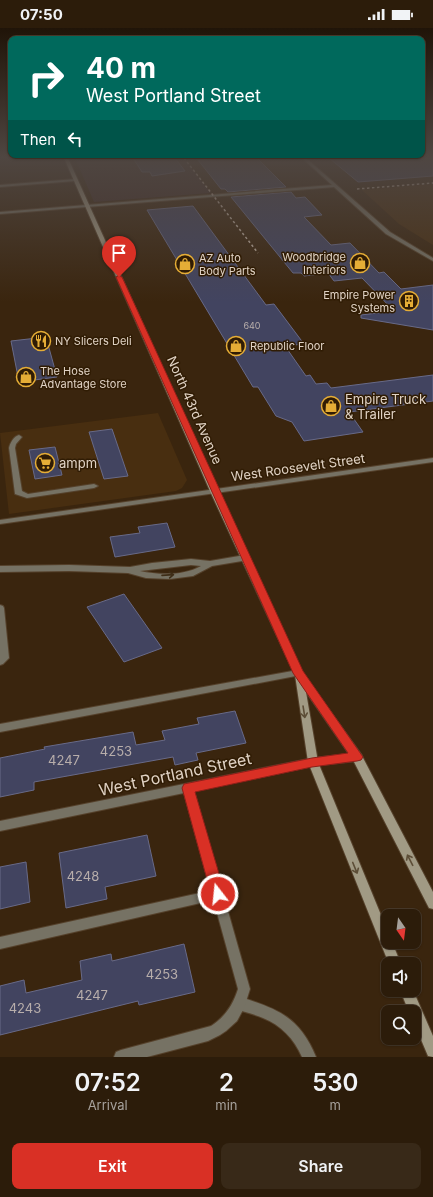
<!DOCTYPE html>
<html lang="en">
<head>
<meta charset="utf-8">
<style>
	:root { --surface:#2c1c0a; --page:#382918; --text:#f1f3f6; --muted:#a6a19c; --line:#483a2b; --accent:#d93025 }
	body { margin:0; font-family:Inter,sans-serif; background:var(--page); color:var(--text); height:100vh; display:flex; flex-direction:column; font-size:15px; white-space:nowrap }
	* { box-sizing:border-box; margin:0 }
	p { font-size:13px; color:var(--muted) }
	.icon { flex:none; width:22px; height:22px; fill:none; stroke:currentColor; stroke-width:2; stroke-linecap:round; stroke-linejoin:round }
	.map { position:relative; height:1029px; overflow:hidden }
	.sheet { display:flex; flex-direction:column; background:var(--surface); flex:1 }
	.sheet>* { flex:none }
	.hud { position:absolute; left:8px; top:8px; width:417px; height:122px; border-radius:8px; box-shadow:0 1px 3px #0004,0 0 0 1px var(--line); background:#00695c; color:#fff; overflow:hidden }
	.needle { width:26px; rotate:166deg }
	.buttons { position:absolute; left:381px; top:881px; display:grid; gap:8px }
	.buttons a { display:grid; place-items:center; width:40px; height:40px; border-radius:8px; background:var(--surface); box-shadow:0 1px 3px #0004,0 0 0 1px var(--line); font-size:20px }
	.pin { position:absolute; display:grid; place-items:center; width:34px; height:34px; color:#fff; margin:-41px -17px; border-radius:50% 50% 50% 0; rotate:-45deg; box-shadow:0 0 4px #0007 }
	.pin .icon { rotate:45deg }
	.me { position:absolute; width:44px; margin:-22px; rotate:344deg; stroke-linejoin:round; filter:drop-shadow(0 0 3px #0008) }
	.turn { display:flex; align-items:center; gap:14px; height:84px; padding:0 12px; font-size:18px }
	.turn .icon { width:52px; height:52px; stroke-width:2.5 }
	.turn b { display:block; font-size:28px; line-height:34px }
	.then { display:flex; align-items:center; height:38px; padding:0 12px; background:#0003; gap:8px; font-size:15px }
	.eta { display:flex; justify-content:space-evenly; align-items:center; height:68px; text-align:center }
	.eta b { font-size:24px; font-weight:600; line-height:28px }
	.button { display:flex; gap:8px; margin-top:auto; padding:8px 12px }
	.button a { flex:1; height:46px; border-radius:8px; background:var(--accent); color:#fff; font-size:16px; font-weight:600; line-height:46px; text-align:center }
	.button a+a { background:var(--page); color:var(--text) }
	.status { display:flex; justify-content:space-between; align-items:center; height:28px; padding:0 20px; background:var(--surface); direction:ltr }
	.status svg { height:11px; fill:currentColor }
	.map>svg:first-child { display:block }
	.built { fill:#482e10 }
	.education { fill:#402c28 }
	.building { fill:#424460; stroke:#686a88 }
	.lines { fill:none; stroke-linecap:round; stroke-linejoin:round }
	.service-casing { stroke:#55412b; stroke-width:2 }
	.minor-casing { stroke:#55412b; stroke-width:2 }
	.tertiary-casing { stroke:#55412b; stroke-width:2 }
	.secondary-casing { stroke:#55412b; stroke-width:2 }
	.service { fill:#767264; fill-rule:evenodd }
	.minor { fill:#767264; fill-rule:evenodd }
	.tertiary { fill:#767264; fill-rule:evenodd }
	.secondary { fill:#a19a84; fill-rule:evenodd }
	.rail { stroke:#bdad9e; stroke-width:1.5; stroke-dasharray:2.5 2.5; stroke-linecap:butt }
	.oneway { stroke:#3e2d17 }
	.oneway2 { stroke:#5d4e37 }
	.route { fill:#d93025; stroke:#8d1f18 }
	.labels { text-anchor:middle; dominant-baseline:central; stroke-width:3; stroke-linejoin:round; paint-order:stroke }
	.far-number-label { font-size:9px; fill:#b8aeab }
	.far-poi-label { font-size:11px; fill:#e0d2c4; stroke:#301c04; text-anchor:start }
	.poi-label { font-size:13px; fill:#e0d2c4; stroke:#301c04; text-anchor:start }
	.street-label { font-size:13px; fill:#e0d2c4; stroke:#301c04 }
	.near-number-label { font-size:13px; fill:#b8aeab }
	.near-street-label { font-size:16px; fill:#e0d2c4; stroke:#301c04 }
</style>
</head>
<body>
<div class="status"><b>07:50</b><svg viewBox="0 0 49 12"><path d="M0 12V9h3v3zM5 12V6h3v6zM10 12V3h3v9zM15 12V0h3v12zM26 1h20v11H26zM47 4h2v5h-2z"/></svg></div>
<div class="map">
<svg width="433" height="1029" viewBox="0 0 433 1029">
	<rect width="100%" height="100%" fill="#3a250e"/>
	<g class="built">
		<path d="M433,156V217L399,196L362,162Z"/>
		<path d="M158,385L187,452L182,460L176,463L9,486L0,405Z"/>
	</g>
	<path class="education" d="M75,130H184L211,165L94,174Z"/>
	<g class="building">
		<path d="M133,130H175L185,143L152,148L150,144H142Z"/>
		<path d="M229,130H257L286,159L228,164L225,161H221L198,132Z"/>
		<path d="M329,130H433V148L358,154Z"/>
		<path d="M291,164L296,170L305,169L322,187L304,189L331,217L350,215L379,245L384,244L401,261L433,257V302L361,290V287L394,283L362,250L334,253L328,245L304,248L301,245H293L231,169Z"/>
		<path d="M193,178L266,277L274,276L304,316L285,318L306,348L310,347L316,356L327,355L331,360L433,347V373L349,384L363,404L304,413L292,394L276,388L258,359H253L147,182Z"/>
		<path d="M46,309L57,349L19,354L11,313Z"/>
		<path d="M112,401L128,448L104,451L89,404Z"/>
		<path d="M55,419L62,447L35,451L29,422Z"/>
		<path d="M167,495L175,519L115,529L110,509L140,505L138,499Z"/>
		<path d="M124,566L162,620L124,634L87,579Z"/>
		<path d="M235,683L246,715L196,725L198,732L175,737L173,729L34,754V762L0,769V730L45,721L44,719L133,704L136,717L165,712L162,703L199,696L197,690Z"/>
		<path d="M147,807L156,848L105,859L107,871L66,880L59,825Z"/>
		<path d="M26,834L30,874L0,881V839Z"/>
		<path d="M184,916L195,964L139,977L138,973L0,1007V958L24,952L26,965L82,952L80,933L111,926L112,933Z"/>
	</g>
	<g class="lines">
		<g class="service-casing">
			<g id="service">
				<path d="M19,407L22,409L16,416L15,420L22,463L28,466L94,456L98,458L94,460L27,470L15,466L9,420C10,415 14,408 19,407Z"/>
				<path d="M245,527L249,530L248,532L212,538L193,548L170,551L146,550L128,545L69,543L0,544V538L69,537L130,539L152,535L191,531L210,533ZM191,537L201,538C183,548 159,547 140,543Z"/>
				<path d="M0,577L3,578L4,580L9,630L3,636L0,637Z"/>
				<path d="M298,642L301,643L303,645L301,647L0,704V696Z"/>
				<path d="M218,861L222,862L224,866L222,870L218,871L0,921V909Z"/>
				<path d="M240,969C279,981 300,990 316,1029H302C294,1011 281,997 263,990C254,986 244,984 235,981L233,976L235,971Z"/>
			</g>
		</g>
		<g class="minor-casing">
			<g id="minor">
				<path d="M302,130H306L390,204L433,230V233L386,206L334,159L0,186V184L332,157Z"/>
				<path d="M76,151L75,153L0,159V157Z"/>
				<path d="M357,725L361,726L362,729L361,732L357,733L313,738L194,763L250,961L244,980L237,993L226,1003L220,1007L208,1013L147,1029H114L116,1024L121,1022L211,998C225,989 233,977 238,961L184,765L0,803V793L313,730Z"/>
			</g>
		</g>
		<g class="tertiary-casing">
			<path id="tertiary" d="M433,430V434L0,496V492Z"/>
		</g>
		<g class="secondary-casing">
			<g id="secondary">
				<path d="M64,130H68L218,463L302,644L361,726L433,864V881L429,880L353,732L306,664L318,734L388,904V914H392L401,936H389L308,734L295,647L210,463Z"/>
				<path d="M400,962H413L433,1008V1029L428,1028L414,995V984H409Z"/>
			</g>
		</g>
		<use href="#service" class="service"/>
		<use href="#minor" class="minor"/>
		<use href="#tertiary" class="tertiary"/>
		<use href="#secondary" class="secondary"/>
		<g class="rail">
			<path d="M184,130L258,225"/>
			<path d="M357,161L433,155"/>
		</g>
	</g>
	<defs><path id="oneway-shaft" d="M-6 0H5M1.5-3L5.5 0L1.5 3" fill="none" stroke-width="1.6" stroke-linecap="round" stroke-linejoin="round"/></defs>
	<use class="oneway" href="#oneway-shaft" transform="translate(168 547) rotate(-4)"/>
	<g class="oneway2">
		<use href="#oneway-shaft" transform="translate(304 684) rotate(81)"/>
		<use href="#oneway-shaft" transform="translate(410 832) rotate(-117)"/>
		<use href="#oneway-shaft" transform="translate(355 840) rotate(68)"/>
	</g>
	<linearGradient id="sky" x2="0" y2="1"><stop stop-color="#201408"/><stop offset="0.47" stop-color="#4f4641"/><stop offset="1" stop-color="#4f4641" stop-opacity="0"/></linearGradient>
	<rect width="433" height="274" fill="url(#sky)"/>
	<path class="route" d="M119,247L122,249L303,643L363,729L361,732L357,733L312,739L195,764L225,866L223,870L218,872L213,870L211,866L182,760L184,756L312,730L348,725L293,645L116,249Z"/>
	<defs>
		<g id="shop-ring" transform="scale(1)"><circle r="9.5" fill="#301c04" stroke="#e5ad36" stroke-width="1.5"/><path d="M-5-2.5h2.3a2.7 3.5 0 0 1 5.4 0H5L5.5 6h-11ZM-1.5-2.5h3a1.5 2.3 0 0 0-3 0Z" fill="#e5ad36"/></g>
		<g id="building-ring" transform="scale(1)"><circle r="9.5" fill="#301c04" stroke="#e5ad36" stroke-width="1.5"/><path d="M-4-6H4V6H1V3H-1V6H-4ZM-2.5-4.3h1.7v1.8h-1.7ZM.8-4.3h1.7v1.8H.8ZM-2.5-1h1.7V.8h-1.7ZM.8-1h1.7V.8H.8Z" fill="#e5ad36"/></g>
		<g id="restaurant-ring" transform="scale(1)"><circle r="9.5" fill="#301c04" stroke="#e5ad36" stroke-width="1.5"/><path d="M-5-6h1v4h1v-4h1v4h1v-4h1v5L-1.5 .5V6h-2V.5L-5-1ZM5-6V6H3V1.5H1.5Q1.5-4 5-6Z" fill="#e5ad36"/></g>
		<g id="supermarket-ring" transform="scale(1)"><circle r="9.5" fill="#301c04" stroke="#e5ad36" stroke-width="1.5"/><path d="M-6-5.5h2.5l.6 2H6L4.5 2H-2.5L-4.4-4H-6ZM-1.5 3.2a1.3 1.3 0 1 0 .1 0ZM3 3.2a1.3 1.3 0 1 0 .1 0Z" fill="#e5ad36"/></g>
	</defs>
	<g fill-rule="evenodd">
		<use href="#shop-ring" x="360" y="235"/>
		<use href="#shop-ring" x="185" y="236"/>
		<use href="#building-ring" x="409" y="273"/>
		<use href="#restaurant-ring" x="41" y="313"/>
		<use href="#shop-ring" x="236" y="318"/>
		<use href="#shop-ring" x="26" y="349"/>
		<use href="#shop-ring" x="331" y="378"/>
		<use href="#supermarket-ring" x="45" y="435"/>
	</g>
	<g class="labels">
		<g class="far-number-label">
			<text x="252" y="297">640</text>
		</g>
		<g class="far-poi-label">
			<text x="346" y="229" text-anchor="end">Woodbridge<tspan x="346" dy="13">Interiors</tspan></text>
			<text x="199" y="230">AZ Auto<tspan x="199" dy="13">Body Parts</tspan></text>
			<text x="395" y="267" text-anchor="end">Empire Power<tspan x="395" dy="13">Systems</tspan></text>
			<text x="55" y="313">NY Slicers Deli</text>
			<text x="250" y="318">Republic Floor</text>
			<text x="40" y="343">The Hose<tspan x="40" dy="13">Advantage Store</tspan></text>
		</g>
		<g class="poi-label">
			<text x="345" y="371">Empire Truck<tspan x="345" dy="15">&amp; Trailer</tspan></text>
			<text x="59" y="435">ampm</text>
		</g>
		<g class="street-label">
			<text transform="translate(195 382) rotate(66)">North 43rd Avenue</text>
			<text transform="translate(298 439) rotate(-8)">West Roosevelt Street</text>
		</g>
		<g class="near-number-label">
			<text x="116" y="723">4253</text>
			<text x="64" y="732">4247</text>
			<text x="83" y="848">4248</text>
			<text x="162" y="946">4253</text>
			<text x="92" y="967">4247</text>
			<text x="25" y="980">4243</text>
		</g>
		<g class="near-street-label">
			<text transform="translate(175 746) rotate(-12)">West Portland Street</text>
		</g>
	</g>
</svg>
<div class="buttons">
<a><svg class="needle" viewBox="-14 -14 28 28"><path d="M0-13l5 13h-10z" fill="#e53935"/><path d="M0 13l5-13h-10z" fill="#a6a19c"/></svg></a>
<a><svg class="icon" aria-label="sound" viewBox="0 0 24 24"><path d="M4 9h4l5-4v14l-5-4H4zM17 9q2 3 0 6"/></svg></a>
<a><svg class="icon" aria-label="search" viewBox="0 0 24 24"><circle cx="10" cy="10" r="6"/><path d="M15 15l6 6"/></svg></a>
</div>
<div class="pin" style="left:119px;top:249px;background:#d93025"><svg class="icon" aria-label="arrive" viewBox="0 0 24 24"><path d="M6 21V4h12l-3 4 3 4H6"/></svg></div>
<svg class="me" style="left:218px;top:866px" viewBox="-20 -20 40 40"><circle r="17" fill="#d93025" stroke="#fff" stroke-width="3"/><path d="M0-11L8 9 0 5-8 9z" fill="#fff"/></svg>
<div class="hud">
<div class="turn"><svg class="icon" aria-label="right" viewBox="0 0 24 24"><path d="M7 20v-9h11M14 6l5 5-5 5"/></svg><div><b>40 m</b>West Portland Street</div></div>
<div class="then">Then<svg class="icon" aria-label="left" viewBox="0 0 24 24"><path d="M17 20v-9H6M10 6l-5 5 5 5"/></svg></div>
</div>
</div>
<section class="sheet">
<div class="eta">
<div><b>07:52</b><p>Arrival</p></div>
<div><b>2</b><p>min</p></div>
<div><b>530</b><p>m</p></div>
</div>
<div class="button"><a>Exit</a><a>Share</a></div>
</section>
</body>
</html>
